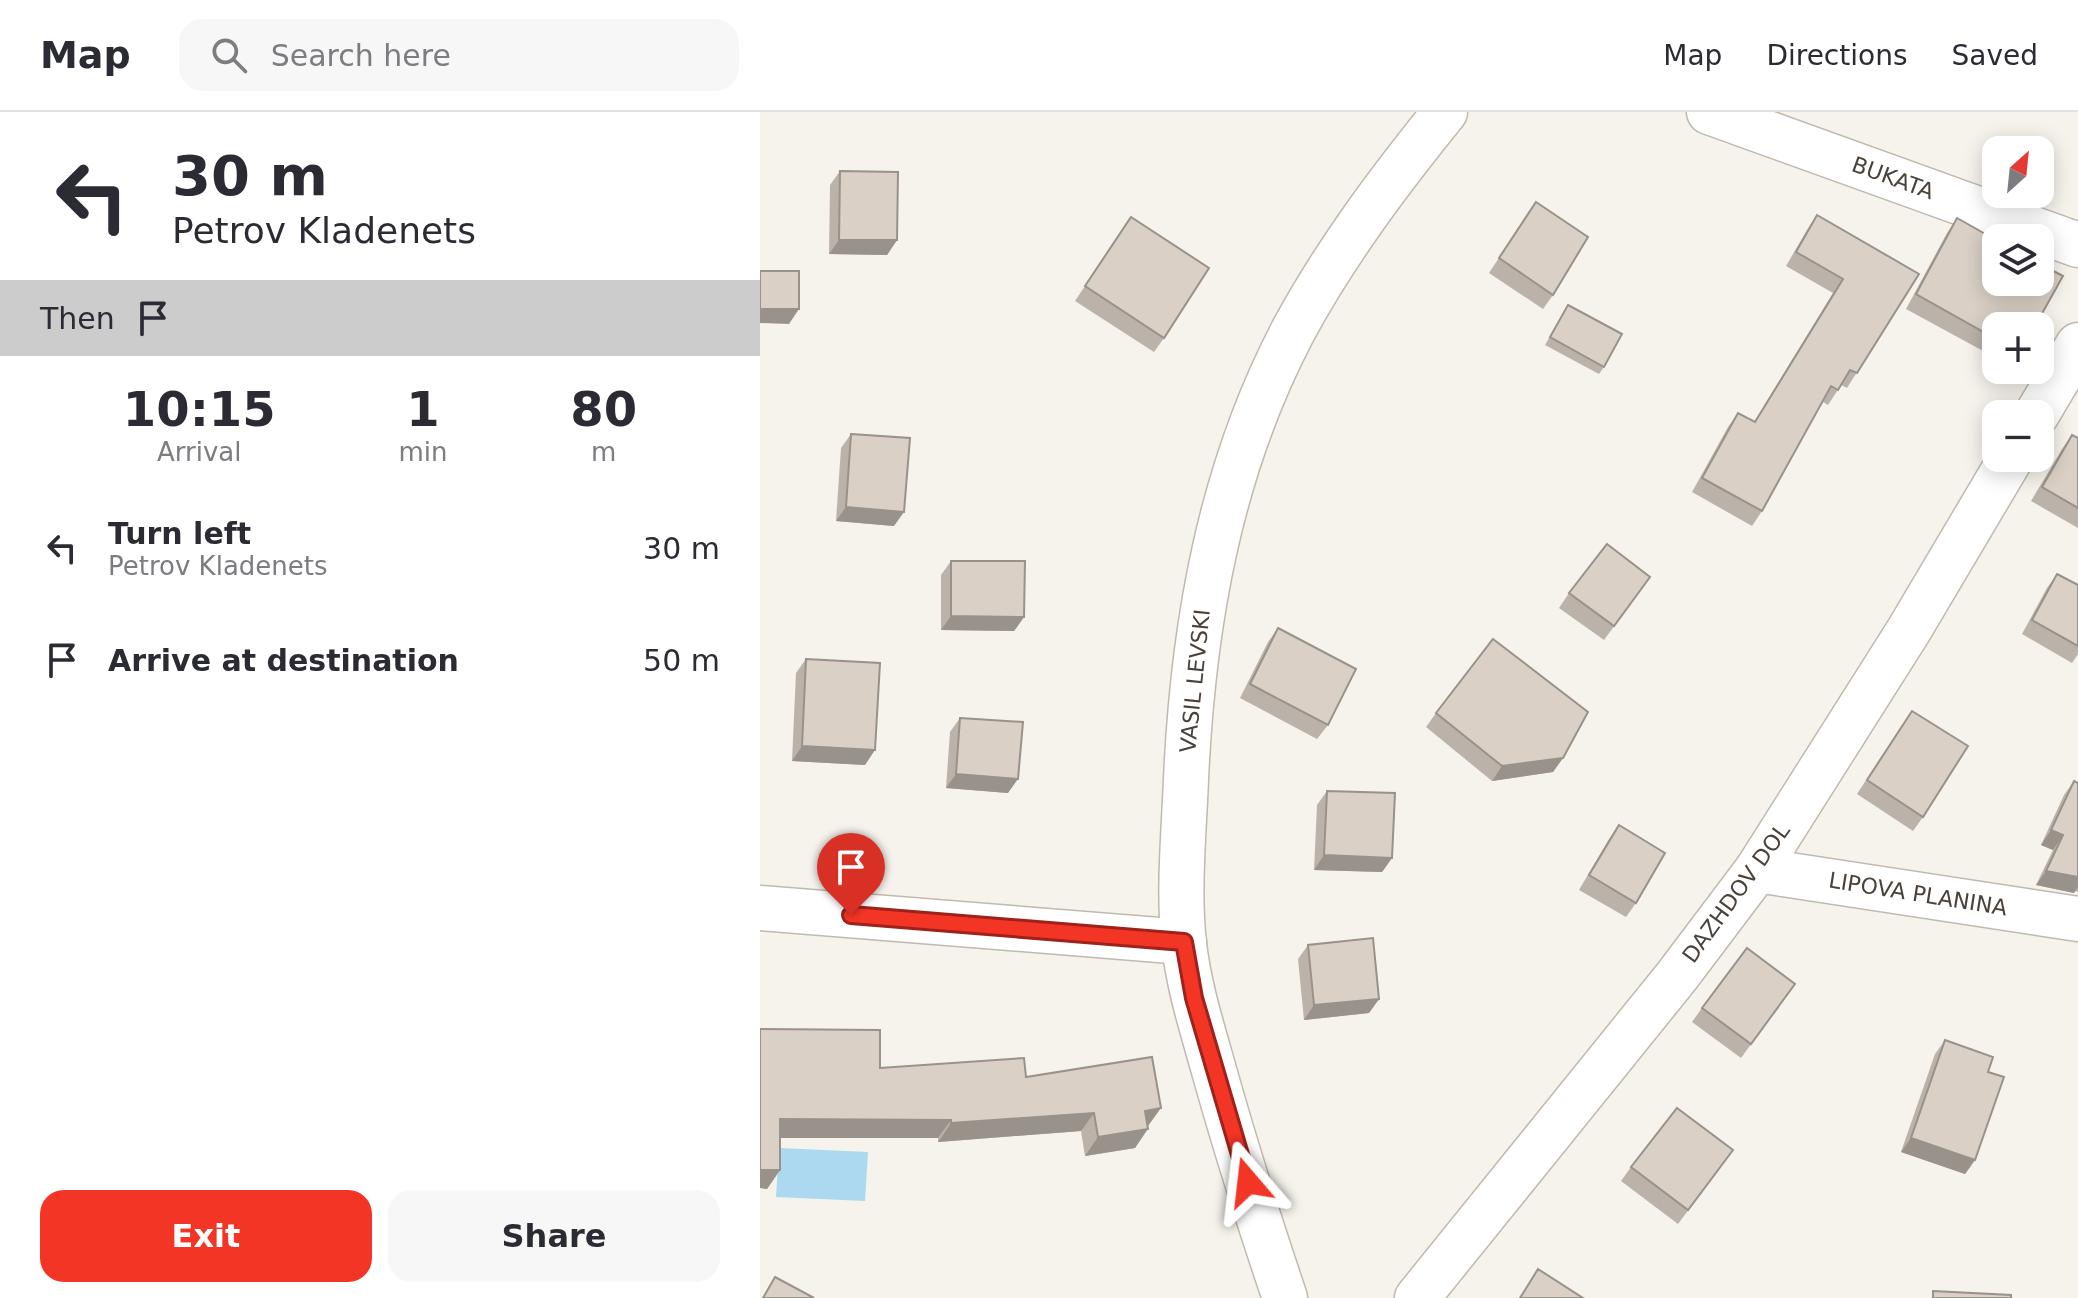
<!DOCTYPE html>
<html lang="en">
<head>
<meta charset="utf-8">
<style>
	:root { --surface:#fff; --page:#f7f7f7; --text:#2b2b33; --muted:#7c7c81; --line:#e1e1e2; --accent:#f33526 }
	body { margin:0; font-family:"DejaVu Sans",sans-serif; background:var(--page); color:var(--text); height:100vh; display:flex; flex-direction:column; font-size:30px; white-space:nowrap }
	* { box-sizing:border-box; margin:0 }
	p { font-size:26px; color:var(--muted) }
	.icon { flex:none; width:44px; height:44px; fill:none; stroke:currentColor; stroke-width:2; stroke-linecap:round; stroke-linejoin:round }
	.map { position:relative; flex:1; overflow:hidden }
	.details { display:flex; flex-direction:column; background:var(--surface); width:760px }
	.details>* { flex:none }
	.banner { background:#fff; color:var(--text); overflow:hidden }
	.needle { width:52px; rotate:27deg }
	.buttons { position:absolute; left:1222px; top:24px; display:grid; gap:16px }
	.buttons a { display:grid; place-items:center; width:72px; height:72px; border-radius:16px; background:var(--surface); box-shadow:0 4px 20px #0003; font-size:40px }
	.pin { position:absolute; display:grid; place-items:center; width:68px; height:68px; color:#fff; margin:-82px -34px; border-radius:50% 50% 50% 0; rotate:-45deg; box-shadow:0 0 8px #0007 }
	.pin .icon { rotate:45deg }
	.me { position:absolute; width:88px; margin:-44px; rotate:343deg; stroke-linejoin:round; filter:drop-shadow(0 0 6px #0008) }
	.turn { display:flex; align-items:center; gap:28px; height:168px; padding:0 40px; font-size:36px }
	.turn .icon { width:104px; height:104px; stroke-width:2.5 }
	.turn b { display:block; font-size:56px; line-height:68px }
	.then { display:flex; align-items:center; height:76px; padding:0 40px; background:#0003; gap:16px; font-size:30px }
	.eta { display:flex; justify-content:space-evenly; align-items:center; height:136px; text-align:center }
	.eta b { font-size:48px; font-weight:800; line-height:56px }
	.cta { display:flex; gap:16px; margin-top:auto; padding:16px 40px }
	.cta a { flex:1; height:92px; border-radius:24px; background:var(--accent); color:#fff; font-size:32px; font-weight:800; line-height:92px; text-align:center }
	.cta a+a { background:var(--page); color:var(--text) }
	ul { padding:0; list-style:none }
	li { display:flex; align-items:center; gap:24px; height:112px; padding:0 40px }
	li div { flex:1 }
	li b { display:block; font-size:30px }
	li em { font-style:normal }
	header { display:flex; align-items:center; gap:48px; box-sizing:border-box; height:112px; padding:0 40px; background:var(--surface); border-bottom:2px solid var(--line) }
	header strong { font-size:38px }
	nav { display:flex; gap:44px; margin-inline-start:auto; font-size:28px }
	.search { width:560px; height:72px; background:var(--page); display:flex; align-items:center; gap:20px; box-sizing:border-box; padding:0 28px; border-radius:24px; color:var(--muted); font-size:30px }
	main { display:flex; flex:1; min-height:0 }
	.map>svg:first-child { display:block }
	.water { fill:#acd9ef }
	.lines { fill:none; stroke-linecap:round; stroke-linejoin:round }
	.minor-casing { stroke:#c1b9af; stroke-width:47 }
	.minor { stroke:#fff; stroke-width:44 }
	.wall { fill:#bbb3a9 }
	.shaded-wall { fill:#99928a }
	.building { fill:#dad0c5; stroke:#99928a; stroke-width:2 }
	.route-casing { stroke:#9e2219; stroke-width:20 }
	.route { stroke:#f33526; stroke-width:14 }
	.labels { text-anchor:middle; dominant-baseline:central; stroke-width:6; stroke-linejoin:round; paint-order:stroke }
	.street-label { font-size:22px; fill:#4a423a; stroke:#fff }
</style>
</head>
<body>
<header>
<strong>Map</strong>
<div class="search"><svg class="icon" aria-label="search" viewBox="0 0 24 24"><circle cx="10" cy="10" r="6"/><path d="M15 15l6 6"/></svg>Search here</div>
<nav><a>Map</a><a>Directions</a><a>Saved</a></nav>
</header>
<main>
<section class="details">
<div class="banner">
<div class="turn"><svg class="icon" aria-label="left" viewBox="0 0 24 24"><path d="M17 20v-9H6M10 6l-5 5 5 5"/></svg><div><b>30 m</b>Petrov Kladenets</div></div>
<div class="then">Then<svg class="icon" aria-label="arrive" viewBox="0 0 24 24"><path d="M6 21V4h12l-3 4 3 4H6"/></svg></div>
</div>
<div class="eta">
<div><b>10:15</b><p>Arrival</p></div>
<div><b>1</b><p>min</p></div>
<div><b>80</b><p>m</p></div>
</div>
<ul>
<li><svg class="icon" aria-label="left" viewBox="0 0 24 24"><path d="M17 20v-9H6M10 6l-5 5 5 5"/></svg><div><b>Turn left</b><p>Petrov Kladenets</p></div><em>30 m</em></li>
<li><svg class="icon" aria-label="arrive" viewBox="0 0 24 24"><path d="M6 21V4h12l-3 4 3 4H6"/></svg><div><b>Arrive at destination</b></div><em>50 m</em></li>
</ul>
<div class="cta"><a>Exit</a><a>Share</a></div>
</section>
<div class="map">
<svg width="1318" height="1186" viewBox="0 0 1318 1186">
	<rect width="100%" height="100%" fill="#f6f2ec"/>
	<path class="water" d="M19,1036L108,1040L105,1089L16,1085Z"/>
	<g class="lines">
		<g class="minor-casing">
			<g id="minor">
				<path d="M949,0L1318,133"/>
				<path d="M1277,302L1318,233"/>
				<path d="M997,758L1318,807"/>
				<path d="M0,796L424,830"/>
				<path d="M525,1186C500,1112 476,1037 455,962C443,919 429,876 424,832C418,780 424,719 426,667C433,512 460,358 533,219C575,141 629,69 685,0"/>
				<path d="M657,1186L917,864L997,758L1149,518L1251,346"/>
			</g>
		</g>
		<use href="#minor" class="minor"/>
	</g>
	<g class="wall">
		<path d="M80,59L137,128L127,143L69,142L70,73Z"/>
		<path d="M776,90L793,183L783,197L729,161Z"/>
		<path d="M1057,103L1159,162L1087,276L1081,273L1068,293L1063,290L1002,399L992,414L932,380L968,315L978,301L994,310L1073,181L1026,154L1047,118Z"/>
		<path d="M371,105L404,226L394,240L315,189Z"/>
		<path d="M1197,106L1236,214V246L1146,197L1187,121Z"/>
		<path d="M808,193L844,255L839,262L785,233Z"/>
		<path d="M91,322L134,414L76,409L81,336Z"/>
		<path d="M1312,323L1318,326V416L1271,389L1302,337Z"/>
		<path d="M191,449L264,505L254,519L181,518V463Z"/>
		<path d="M1297,462L1318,473V542L1312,551L1262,522L1287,476Z"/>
		<path d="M880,479L844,528L799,496L809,481Z"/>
		<path d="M518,516L568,613L557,627L480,586L508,530Z"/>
		<path d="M46,547L105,653L32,649L36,561Z"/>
		<path d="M676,601L803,646L793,660L732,669L666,615Z"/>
		<path d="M200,606L248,681L186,676L190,620Z"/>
		<path d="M1142,613L1163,705L1153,719L1097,682Z"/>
		<path d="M1314,669L1318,671V780L1315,779L1314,781L1276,773L1293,738L1281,733L1304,683Z"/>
		<path d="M567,679L632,746L622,760L554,758L557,693Z"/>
		<path d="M859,713L876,791L866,805L819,778L849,727Z"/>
		<path d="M548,833L619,887L609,901L544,908L538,847Z"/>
		<path d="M1035,872L981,946L932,910L942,896Z"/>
		<path d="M0,917L120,956L266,965L388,1014L375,1036L325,1044L321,1019L178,1030V1026H20V1058L7,1077L0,1076Z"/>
		<path d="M1185,928L1215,1048L1205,1062L1141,1040L1175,942Z"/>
		<path d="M973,1038L918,1112L861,1069L871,1055Z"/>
	</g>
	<g class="shaded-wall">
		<path d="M79,128H137L127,143L69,142Z"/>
		<path d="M0,197H39L29,212L0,211Z"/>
		<path d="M86,395L144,400L134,414L76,409Z"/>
		<path d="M191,504L264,505L254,519L181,518Z"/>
		<path d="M42,634L115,638L105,653L32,649Z"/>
		<path d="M803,646L793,660L732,669L742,654Z"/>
		<path d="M196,662L258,667L248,681L186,676Z"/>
		<path d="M1291,718L1303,723L1293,738L1281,733Z"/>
		<path d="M564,743L632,746L622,760L554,758Z"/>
		<path d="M1286,759L1318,765V775L1314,781L1276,773Z"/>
		<path d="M619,887L609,901L544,908L554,893Z"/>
		<path d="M401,996L388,1014L385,999Z"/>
		<path d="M334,1001L321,1019L178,1030L191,1011Z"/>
		<path d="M20,1007L191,1008L178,1026H7Z"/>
		<path d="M388,1017L375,1036L325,1044L338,1025Z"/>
		<path d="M1151,1026L1215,1048L1205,1062L1141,1040Z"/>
		<path d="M0,1058H20L7,1077L0,1076Z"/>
	</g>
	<g class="building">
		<path d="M80,59L138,60L137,128H79Z"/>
		<path d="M776,90L828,125L793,183L739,146Z"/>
		<path d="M1057,103L1159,162L1097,261L1090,258L1078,278L1071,274L1002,399L942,366L978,301L995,310L1083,167L1036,140Z"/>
		<path d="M371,105L449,156L404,226L325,174Z"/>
		<path d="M1197,106L1236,128V170H1280V152L1303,164L1275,214H1236V227L1156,182Z"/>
		<rect x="0" y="159" width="39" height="38"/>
		<path d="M808,193L862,222L844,255L790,225Z"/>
		<path d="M91,322L150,326L144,400L86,395Z"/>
		<path d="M1312,323L1318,326V396L1282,375Z"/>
		<path d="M847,432L890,465L854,514L809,481Z"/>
		<path d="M191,449H265L264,505L191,504Z"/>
		<path d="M1297,462L1318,473V534L1272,508Z"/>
		<path d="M518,516L596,557L568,613L490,572Z"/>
		<path d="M733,527L828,600L803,646L742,654L676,601Z"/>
		<path d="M46,547L120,551L115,638L42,634Z"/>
		<path d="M1152,599L1208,634L1163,705L1107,668Z"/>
		<path d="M200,606L263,610L258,667L196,662Z"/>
		<path d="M1314,669L1318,671V765L1286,759L1303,723L1291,718Z"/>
		<path d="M567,679L635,681L632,746L564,743Z"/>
		<path d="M859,713L905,741L876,791L829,763Z"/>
		<path d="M613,826L619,887L554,893L548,833Z"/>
		<path d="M987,836L1035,872L991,932L942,896Z"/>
		<path d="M0,917L120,918V956L264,946L266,965L392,945L401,996L385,999L388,1017L338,1025L334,1001L191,1011V1008L20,1007V1058H0Z"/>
		<path d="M1185,928L1233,945L1228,960L1244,965L1215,1048L1151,1026Z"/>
		<path d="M917,996L973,1038L928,1098L871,1055Z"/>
		<path d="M778,1157L823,1186H760Z"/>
		<path d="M15,1165L54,1186H3Z"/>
		<path d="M1173,1179L1251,1183V1186H1173Z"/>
	</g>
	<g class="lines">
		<g class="route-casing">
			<path id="route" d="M91,803L424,830L434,886L488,1070"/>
		</g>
		<use href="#route" class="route"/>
	</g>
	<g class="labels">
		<g class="street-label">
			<text transform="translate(1133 66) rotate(20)">BUKATA</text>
			<text transform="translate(435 569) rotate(-84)">VASIL LEVSKI</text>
			<text transform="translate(976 781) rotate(-54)">DAZHDOV DOL</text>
			<text transform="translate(1158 782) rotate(9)">LIPOVA PLANINA</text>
		</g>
	</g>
</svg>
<div class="buttons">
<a><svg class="needle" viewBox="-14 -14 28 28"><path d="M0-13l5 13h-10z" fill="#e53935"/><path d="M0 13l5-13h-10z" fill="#7c7c81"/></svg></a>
<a><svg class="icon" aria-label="layers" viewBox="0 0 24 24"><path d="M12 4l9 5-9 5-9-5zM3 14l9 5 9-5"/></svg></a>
<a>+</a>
<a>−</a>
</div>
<div class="pin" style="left:91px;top:803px;background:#d93025"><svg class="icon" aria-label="arrive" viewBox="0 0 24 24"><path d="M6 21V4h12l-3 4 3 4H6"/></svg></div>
<svg class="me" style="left:488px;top:1070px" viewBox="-20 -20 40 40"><path d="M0-17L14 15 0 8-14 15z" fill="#f33526" stroke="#fff" stroke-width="4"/></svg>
</div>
</main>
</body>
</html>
